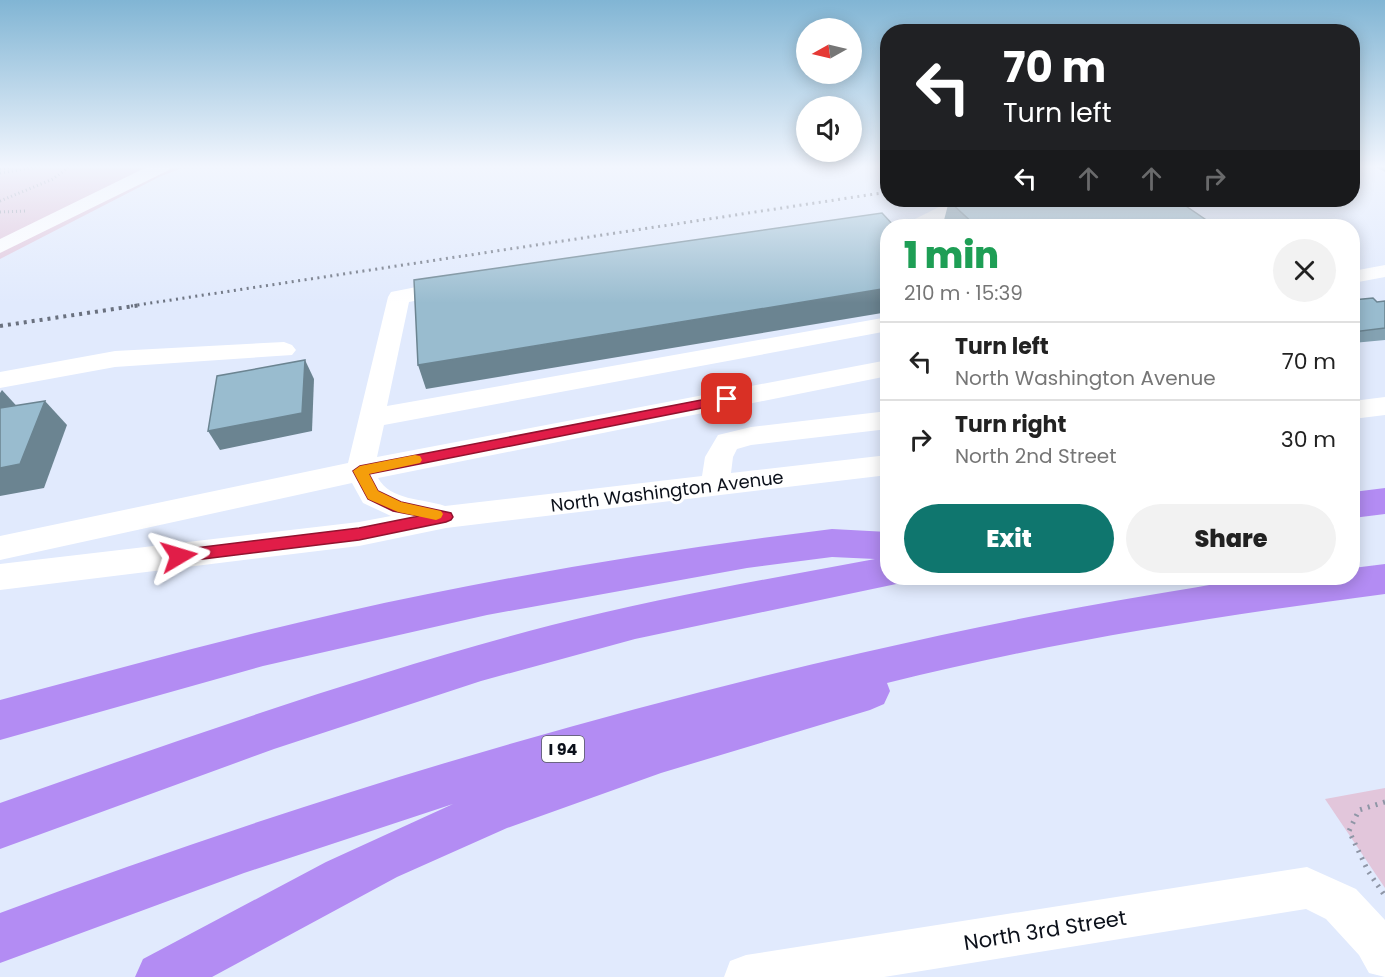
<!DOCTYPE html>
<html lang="en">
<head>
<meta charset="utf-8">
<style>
	:root { --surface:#fff; --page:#f2f2f2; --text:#222; --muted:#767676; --line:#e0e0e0; --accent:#0f766e }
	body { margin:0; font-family:Poppins,sans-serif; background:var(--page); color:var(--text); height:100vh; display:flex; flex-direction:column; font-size:22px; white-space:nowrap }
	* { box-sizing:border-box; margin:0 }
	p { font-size:20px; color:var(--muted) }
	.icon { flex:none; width:33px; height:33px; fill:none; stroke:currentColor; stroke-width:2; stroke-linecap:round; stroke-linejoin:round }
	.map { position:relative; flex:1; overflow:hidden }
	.details { position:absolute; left:880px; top:219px; width:480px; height:366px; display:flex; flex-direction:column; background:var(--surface); border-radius:24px; box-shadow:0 3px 15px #0003 }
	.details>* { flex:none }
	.top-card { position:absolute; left:880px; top:24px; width:480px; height:183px; border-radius:24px; box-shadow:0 3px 15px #0003; background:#202124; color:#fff; overflow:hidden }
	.needle { width:39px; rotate:262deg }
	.controls { position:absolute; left:796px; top:18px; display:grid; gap:12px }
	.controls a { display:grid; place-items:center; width:66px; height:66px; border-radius:50%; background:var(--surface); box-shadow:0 3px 15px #0003; font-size:30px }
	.pin { position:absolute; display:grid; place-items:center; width:51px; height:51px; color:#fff; margin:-26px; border-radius:12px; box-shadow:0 3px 9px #0006 }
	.me { position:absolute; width:66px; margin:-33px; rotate:83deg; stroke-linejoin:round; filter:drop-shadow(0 0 4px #0008) }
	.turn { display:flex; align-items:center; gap:21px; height:126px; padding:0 24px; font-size:27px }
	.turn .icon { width:78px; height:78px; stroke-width:2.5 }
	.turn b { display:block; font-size:42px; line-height:51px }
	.lanes { display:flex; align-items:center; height:57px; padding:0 24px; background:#0003; justify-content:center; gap:30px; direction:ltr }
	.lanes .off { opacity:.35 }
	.round { display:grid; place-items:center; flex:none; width:63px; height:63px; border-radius:32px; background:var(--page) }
	.overview { display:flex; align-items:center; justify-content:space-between; height:102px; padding:0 24px }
	h1 { font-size:36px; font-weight:800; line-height:45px; color:#1e9e55 }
	.action { display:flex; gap:12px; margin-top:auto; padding:12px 24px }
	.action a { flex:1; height:69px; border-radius:36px; background:var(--accent); color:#fff; font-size:24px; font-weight:800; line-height:69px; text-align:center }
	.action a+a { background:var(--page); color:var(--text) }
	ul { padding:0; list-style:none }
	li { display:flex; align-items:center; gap:18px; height:78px; padding:0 24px; border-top:2px solid var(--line) }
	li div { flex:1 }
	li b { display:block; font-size:22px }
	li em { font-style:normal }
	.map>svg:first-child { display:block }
	.green { fill:#e2c6db }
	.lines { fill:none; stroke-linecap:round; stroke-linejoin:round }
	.path-far1 { stroke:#8f96a6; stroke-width:3; stroke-dasharray:1 3; stroke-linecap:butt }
	.path { stroke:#8f96a6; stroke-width:5; stroke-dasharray:2 6; stroke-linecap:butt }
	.minor { fill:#fff; fill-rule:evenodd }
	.highway { fill:#b38cf3; fill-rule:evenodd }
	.rail-far1 { stroke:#6a717f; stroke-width:3; stroke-dasharray:2 4.5; stroke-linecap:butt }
	.rail { stroke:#6a717f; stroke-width:4; stroke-dasharray:3 5; stroke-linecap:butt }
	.wall { fill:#84a2b2 }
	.shaded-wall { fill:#6b8491 }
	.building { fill:#99bccf; stroke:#6b8491; stroke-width:1.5 }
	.route { fill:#e11d48; stroke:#92132f; stroke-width:1.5 }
	.slow { fill:#f59e0b }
	.labels { text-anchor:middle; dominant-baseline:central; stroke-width:6; stroke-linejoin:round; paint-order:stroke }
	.shield { fill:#fff; stroke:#54585f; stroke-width:1.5 }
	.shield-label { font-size:16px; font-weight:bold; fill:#0b101a }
	.street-label { font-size:18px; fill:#0b101a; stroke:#fff }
	.near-street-label { font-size:21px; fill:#0b101a; stroke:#fff }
</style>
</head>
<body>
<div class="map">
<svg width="1385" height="977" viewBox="0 0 1385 977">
	<rect width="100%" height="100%" fill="#e1eafd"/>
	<g class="green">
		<path d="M0,166H188L161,176L0,259Z"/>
		<path d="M1385,788V888L1325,799Z"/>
	</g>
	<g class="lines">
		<g class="path-far1">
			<path d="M0,169L21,166"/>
			<path d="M0,173L43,166"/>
			<path d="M0,201L53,179L70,166"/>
			<path d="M0,212L26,211"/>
		</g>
		<path class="path" d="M1385,802L1359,810L1349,831L1368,871L1385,896"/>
		<g class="minor">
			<path d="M149,166H172L169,170L0,253V239Z"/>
			<path d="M964,200H1005L1002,204L959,212L930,226H906L909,222L947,203Z"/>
			<path d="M1385,265V277L1353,283V271Z"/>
			<path d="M452,280L460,282L463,287L460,292L409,302L387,406L888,317V331L384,425L377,457L888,360V376L378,478C391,501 422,498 445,506L702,476L705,457L718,435L751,427L888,411V429L751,445L737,449L733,457L731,473L888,455V475L446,528L359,546L0,590V564L359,522L391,516L363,503L352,483L0,560V536L348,463L388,297L391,292Z"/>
			<path d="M284,342L292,345L296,350L292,355L115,367L0,388V372L115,351Z"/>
			<path d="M1385,397V415L1353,419V401Z"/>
			<path d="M1307,867L1356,889L1385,920V977L1369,973L1359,955L1326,919L1306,909L884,977H724L730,961L746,955Z"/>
		</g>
		<g class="highway">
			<path d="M1385,488V514L1353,518V492Z"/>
			<path d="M832,529L888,532V578H903L901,583L635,639L481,681L274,749L0,849V803C182,739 365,674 552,625C659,598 767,579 875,559L832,557L747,568L487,615L263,666L0,740V700C114,670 228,638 344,612C504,576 669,549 832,529Z"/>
			<path d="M1385,564V594C1217,616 1051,642 887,683L890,691L884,704L870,710L661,773L507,828L397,877L212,977H135L143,959L326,862L453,804L244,873L0,963V913C281,808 568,720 861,653C957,631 1053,611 1150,595C1191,589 1234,579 1276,578C1301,576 1327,578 1353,578V568Z"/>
		</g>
		<path class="rail-far1" d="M131,306L888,192"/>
		<path class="rail" d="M0,326L141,305"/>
	</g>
	<g class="wall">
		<path d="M1374,166H1385V172Z"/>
		<path d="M949,201L1215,226H946L943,224Z"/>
		<path d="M1353,300L1377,302L1385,301V340L1353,343Z"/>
	</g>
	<g class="shaded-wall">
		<path d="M888,288V312L426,389L418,365Z"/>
		<path d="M305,360L314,379L312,431L220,450L208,431Z"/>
		<path d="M2,390L24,414L0,418V393Z"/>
		<path d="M45,401L67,425L44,488L0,496V468Z"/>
	</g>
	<g class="building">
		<path d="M956,200H1177L1215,226H976L949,201Z"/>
		<path d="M882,213L894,226H888V288L418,365L414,280Z"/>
		<path d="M1373,298L1377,302L1385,301V328L1353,332V300Z"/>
		<path d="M305,360L302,413L208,431L217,376Z"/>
		<path d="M45,401L20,464L0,468V408Z"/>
	</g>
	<linearGradient id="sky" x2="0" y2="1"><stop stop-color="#81b5d4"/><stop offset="0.55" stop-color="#f2f6fe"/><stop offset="1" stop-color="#f2f6fe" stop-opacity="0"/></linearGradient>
	<rect width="1385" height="303" fill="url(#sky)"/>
	<path class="route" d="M727,395L733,399L732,402L369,474L378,491L401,502L451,513L453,517L451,520L446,522L359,540L179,562L174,560L172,556L174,552L179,550L359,528L419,516L393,511L368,499L353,471L360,466Z"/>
	<path class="slow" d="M415,455L420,456L422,460L420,463L369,474L378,491L401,502L441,511L443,514L441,518L436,520L398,512L368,499L353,471L360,466Z"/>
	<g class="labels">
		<rect class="shield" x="542" y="736" width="42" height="26" rx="4.5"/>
		<g class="shield-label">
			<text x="563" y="749">I 94</text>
		</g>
		<g class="street-label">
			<text transform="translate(667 491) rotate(-7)">North Washington Avenue</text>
		</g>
		<g class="near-street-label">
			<text transform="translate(1045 930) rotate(-9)">North 3rd Street</text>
		</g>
	</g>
</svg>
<div class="controls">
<a><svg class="needle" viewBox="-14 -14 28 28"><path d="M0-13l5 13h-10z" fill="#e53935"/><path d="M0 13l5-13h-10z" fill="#767676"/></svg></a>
<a><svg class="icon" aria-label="sound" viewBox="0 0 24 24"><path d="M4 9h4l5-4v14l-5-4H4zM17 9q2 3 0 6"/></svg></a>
</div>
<div class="pin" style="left:727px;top:399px;background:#d93025"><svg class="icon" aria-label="arrive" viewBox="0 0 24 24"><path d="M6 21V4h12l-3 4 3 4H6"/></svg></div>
<svg class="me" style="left:179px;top:556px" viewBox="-20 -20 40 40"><path d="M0-17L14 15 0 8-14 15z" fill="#e11d48" stroke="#fff" stroke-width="4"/></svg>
<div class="top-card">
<div class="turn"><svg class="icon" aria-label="left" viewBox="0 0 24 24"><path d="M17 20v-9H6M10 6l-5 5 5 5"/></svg><div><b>70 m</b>Turn left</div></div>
<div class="lanes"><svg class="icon" aria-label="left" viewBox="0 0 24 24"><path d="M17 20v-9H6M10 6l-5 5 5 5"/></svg><svg class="icon off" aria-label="ahead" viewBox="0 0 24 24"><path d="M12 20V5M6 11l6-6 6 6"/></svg><svg class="icon off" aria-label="ahead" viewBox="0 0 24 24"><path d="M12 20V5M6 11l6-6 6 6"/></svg><svg class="icon off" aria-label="right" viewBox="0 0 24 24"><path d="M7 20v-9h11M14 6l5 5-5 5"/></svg></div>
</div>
<section class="details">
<div class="overview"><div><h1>1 min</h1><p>210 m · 15:39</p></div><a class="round"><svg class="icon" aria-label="close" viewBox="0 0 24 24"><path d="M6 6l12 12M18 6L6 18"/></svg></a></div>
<ul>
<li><svg class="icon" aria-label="left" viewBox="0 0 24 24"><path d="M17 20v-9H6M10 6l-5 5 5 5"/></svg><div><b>Turn left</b><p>North Washington Avenue</p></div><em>70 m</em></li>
<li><svg class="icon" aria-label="right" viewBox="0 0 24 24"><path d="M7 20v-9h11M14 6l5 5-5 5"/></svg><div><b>Turn right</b><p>North 2nd Street</p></div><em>30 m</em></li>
</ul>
<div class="action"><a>Exit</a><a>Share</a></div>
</section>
</div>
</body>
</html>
